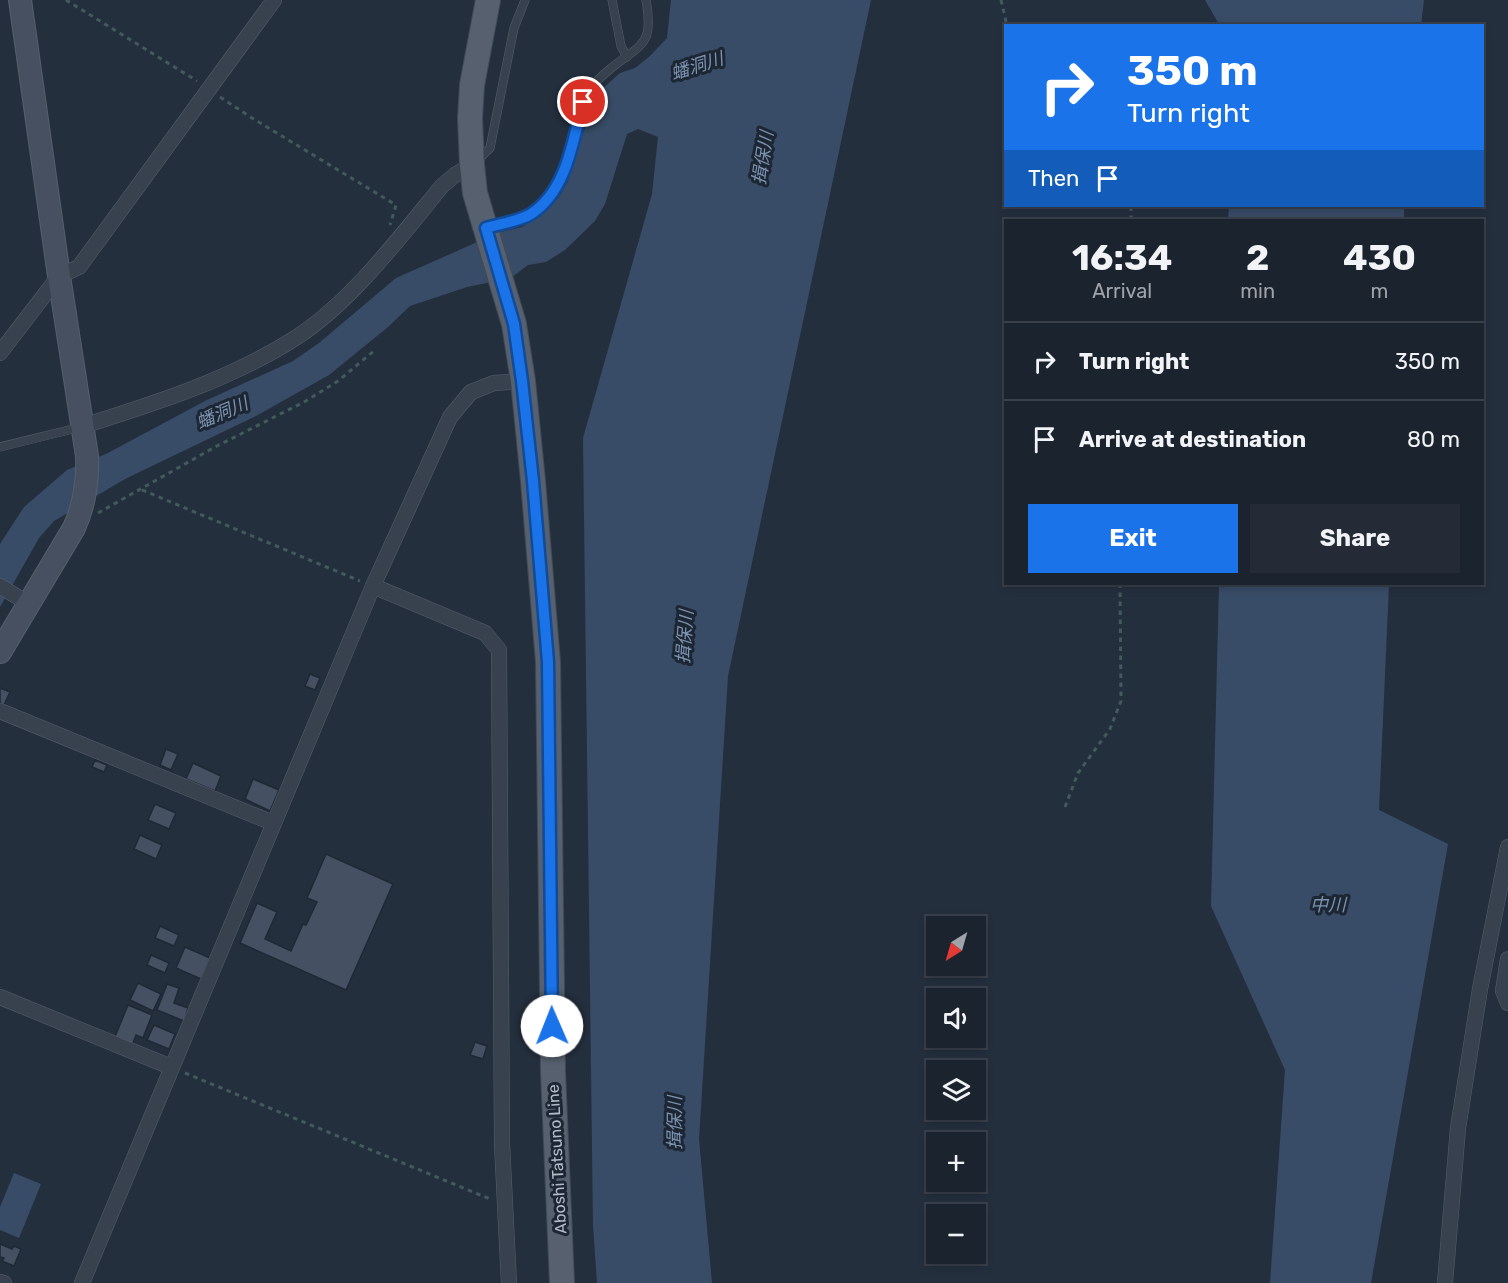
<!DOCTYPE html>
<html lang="en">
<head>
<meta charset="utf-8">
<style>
	:root { --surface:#1b232e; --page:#242b36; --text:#f1f3f6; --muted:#a0a4aa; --line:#39404a; --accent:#1a73e8 }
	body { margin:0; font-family:Rubik,"Noto Sans JP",sans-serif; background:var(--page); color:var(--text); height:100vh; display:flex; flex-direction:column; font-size:22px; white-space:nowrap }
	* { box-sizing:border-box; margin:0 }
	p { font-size:20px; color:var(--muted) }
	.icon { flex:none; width:33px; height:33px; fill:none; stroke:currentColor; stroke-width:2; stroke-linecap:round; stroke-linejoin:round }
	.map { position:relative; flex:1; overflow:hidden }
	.sheet { position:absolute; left:1004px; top:219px; width:480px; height:366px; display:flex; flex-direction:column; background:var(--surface); border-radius:0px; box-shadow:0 3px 9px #0003,0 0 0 2px var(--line) }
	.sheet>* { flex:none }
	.banner { position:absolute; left:1004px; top:24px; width:480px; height:183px; border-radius:0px; box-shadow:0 3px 9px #0003,0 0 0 2px var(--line); background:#1a73e8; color:#fff; overflow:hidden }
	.needle { width:39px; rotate:217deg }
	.controls { position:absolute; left:926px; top:916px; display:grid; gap:12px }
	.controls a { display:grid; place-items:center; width:60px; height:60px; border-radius:0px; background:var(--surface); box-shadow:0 3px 9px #0003,0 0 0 2px var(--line); font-size:30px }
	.pin { position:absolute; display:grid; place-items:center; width:51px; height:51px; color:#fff; margin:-26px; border:3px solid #fff; border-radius:50%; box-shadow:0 2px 6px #0007 }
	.me { position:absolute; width:66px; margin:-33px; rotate:359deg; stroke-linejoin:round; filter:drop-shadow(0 0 4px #0008) }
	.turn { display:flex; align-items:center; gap:21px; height:126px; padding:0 24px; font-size:27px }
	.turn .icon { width:78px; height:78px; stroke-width:2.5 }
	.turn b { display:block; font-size:42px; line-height:51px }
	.then { display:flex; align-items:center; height:57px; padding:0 24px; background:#0003; gap:12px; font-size:22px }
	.eta { display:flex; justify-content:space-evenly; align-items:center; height:102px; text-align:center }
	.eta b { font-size:36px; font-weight:700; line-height:42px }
	.button { display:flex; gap:12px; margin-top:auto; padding:12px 24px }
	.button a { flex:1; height:69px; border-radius:0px; background:var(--accent); color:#fff; font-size:24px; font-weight:700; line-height:69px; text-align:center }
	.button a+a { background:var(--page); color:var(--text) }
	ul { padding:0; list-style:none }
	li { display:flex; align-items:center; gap:18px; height:78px; padding:0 24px; border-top:2px solid var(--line) }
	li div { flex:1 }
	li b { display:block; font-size:22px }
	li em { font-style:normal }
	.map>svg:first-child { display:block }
	.water { fill:#394c67 }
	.building { fill:#455162; stroke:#1f2835; stroke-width:1.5 }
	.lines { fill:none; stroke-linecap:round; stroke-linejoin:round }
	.lane-casing { stroke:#565f6c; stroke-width:9 }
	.street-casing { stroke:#565f6c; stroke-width:16 }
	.secondary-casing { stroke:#565f6c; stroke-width:24 }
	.primary-casing { stroke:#414a57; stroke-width:26 }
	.path { stroke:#44595c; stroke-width:3; stroke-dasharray:4.5 4.5; stroke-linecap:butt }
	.lane { stroke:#38414e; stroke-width:8 }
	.street { stroke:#38414e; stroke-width:15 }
	.secondary { stroke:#465061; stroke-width:22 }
	.primary { stroke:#56606e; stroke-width:24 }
	.route-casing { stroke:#114b97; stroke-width:15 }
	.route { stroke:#1a73e8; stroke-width:10 }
	.labels { text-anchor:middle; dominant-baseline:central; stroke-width:6; stroke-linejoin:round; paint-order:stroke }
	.street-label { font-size:16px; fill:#b4bcc9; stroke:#1d2633 }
	.water-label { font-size:18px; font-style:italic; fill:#7c92b1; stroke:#1d2633 }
</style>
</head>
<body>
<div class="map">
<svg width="1508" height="1283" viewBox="0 0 1508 1283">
	<rect width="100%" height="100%" fill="#242f3e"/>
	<g class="water">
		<path d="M671,0H871L728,676L699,1139L712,1283H597L593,1225L583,438L652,194L658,137L638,129L627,134L605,204L595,221L565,250L546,262L528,265L511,278L467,287L410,306L388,327L329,375L256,416L125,479L54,521L39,538L0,607V544L24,507L67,470L106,454L205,401L293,361L319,343L396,278L500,232L522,227L547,210L559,197L568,181L592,105L600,91L620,73L635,68L650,56L667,38Z"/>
		<path d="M1205,0H1424L1421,25L1220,26Z"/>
		<path d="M1229,206H1404V220H1228Z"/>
		<path d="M1219,584H1389L1379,810L1448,844L1371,1283H1270L1285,1070L1211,906Z"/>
		<path d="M14,1173L41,1184L19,1238L0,1230V1207Z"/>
	</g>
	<g class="building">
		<path d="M310,674L320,678L315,690L305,686Z"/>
		<path d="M0,688L10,692L4,705L0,703Z"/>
		<path d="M166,749L178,754L171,770L160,765Z"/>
		<path d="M95,760L107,765L104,772L92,767Z"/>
		<path d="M193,763L221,776L215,791L186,779Z"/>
		<path d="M253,779L279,790L270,811L245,799Z"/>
		<path d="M155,804L176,813L169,829L148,820Z"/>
		<path d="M140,835L162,845L156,859L134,849Z"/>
		<path d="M326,854L393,884L346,990L240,943L257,903L277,912L265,939L291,951L303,924L306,925L317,902L307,898Z"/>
		<path d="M160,926L179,935L174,946L155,938Z"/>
		<path d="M185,947L210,958L201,979L176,968Z"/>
		<path d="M151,955L169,963L165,973L147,965Z"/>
		<path d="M138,983L161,994L153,1011L130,1000Z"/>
		<path d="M167,984L179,988L174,1003L188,1008L184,1021L157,1010Z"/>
		<path d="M128,1005L152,1015L143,1038L136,1035L132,1046L114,1039Z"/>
		<path d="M154,1025L175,1034L169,1049L147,1040Z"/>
		<path d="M475,1042L487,1046L483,1059L470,1055Z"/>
		<path d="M0,1244L12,1249L14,1246L21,1249L14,1266L2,1261L4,1258L0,1257Z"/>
	</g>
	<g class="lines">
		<g class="lane-casing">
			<g id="lane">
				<path d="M612,0L621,46L627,57"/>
				<path d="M478,160L490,148L514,28L525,0"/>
				<path d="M487,228C508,221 530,218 545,202C574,168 571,121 594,85C598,78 605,74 610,69C642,43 654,46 646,0"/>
				<path d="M0,447L81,427"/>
			</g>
		</g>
		<g class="street-casing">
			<g id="street">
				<path d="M0,353L59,276L79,267L274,0"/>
				<path d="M83,426C156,403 232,379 297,337C352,301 400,237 442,186L455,175L472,165"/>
				<path d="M0,586L29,604"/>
				<path d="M373,586L485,633L499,650L502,1144L509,1283"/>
				<path d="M0,711L273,823"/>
				<path d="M1508,959L1503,991L1508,1003"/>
				<path d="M0,997L171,1067"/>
				<path d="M0,1282L4,1283"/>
				<path d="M82,1283L373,586L450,417L471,392L494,383L523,381"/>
				<path d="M1445,1283L1458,1128L1480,989L1508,847"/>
			</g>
		</g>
		<g class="secondary-casing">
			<path id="secondary" d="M0,652L74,528C85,504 88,482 87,456L59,276L20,0"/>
		</g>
		<g class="primary-casing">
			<path id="primary" d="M488,0L472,85L470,118L472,165L475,193L514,324L523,381L533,481L548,662L553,1072L562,1283"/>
		</g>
		<g class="path">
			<path d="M66,0L197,81"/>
			<path d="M1001,0L1007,26"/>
			<path d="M220,97L252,118L396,205L390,225"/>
			<path d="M1131,220V206"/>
			<path d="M142,490L360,581"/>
			<path d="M98,513L215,447L304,402L338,381L375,350"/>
			<path d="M1065,807L1078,773L1110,729L1121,701L1120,584"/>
			<path d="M185,1073L490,1199"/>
		</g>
		<use href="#lane" class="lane"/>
		<use href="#street" class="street"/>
		<use href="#secondary" class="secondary"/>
		<use href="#primary" class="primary"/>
	</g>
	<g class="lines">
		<g class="route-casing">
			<path id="route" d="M552,1026L548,662L533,481L522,381L514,324L486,228C499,224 520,221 531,214C567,191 573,140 583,102"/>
		</g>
		<use href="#route" class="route"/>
	</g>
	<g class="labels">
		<g class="street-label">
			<text transform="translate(557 1159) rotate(-93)">Aboshi Tatsuno Line</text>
		</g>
		<g class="water-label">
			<text transform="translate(697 66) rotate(-17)">蟠洞川</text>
			<text transform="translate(763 158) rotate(-81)">揖保川</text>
			<text transform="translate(222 413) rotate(-23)">蟠洞川</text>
			<text transform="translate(685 637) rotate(-86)">揖保川</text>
			<text x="1328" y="905">中川</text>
			<text transform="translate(675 1123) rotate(-90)">揖保川</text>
		</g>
	</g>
</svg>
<div class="controls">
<a><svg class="needle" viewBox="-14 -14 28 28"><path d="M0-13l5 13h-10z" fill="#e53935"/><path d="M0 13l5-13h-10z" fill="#a0a4aa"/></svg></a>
<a><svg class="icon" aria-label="sound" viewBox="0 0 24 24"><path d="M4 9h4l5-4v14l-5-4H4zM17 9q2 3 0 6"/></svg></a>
<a><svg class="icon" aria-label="layers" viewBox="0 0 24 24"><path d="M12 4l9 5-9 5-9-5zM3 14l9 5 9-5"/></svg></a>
<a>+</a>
<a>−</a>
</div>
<div class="pin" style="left:583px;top:102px;background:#d93025"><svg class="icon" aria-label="arrive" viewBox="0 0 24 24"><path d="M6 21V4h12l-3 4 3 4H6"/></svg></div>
<svg class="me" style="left:552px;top:1026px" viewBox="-20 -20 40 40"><circle r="19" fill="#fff"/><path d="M0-13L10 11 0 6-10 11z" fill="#1a73e8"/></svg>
<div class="banner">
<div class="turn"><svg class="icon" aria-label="right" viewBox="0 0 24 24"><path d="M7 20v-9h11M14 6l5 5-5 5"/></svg><div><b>350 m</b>Turn right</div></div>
<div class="then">Then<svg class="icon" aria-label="arrive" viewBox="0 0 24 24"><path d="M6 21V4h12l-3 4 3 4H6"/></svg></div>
</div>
<section class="sheet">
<div class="eta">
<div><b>16:34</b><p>Arrival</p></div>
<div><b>2</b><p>min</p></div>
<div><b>430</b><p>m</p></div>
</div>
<ul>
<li><svg class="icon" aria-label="right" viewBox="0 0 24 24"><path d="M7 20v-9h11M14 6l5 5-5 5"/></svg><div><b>Turn right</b></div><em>350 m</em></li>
<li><svg class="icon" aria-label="arrive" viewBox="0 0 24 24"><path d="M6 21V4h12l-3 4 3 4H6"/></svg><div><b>Arrive at destination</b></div><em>80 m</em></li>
</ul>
<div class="button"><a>Exit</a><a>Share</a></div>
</section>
</div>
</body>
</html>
